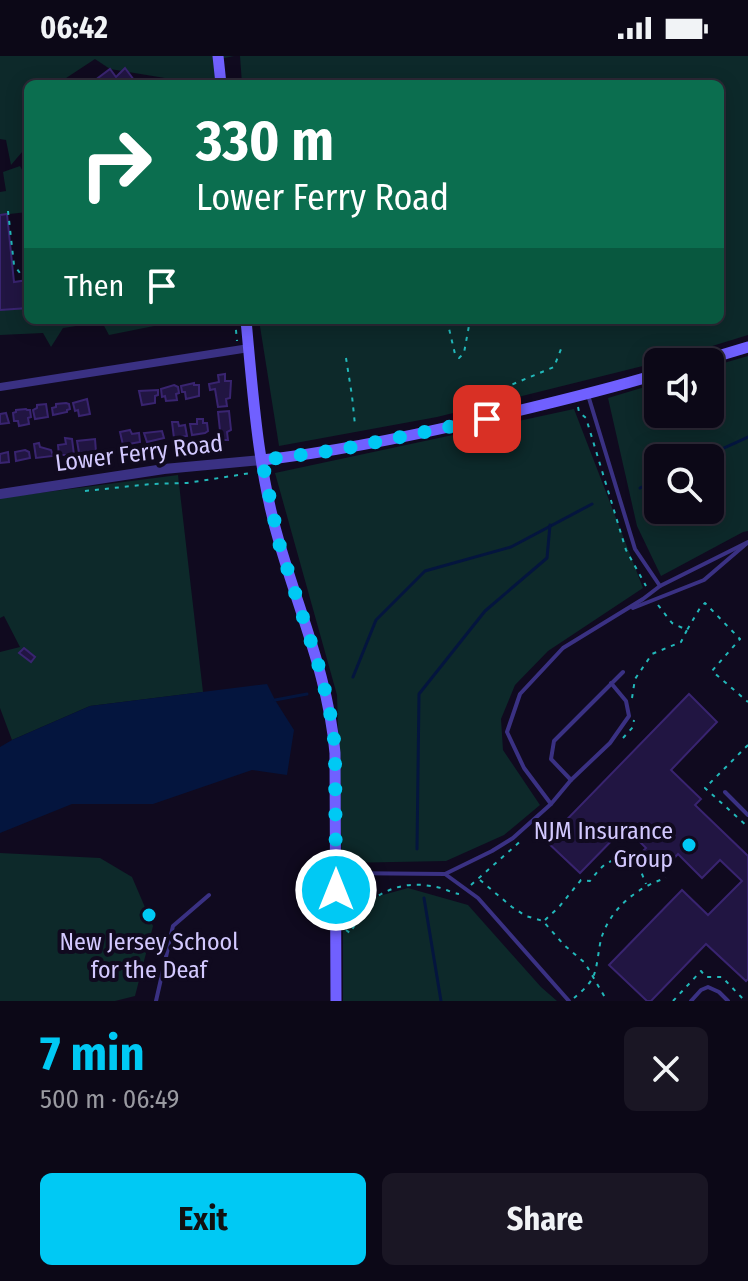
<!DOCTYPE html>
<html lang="en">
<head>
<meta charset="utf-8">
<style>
	:root { --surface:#0c0817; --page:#1a1624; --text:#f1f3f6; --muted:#9a9aa1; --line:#2c2936; --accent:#00c9f4 }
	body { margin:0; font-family:"Fira Sans Condensed",sans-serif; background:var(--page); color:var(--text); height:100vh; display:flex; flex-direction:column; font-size:30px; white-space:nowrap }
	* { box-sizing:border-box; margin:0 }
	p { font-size:26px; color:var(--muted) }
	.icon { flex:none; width:44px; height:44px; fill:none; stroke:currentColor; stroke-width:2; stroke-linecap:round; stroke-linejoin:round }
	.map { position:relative; height:945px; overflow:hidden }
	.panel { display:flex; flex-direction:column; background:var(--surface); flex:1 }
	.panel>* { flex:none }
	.guide { position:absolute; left:24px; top:24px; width:700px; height:244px; border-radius:12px; box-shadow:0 4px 20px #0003,0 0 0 2px var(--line); background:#0b6e4f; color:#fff; overflow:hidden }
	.buttons { position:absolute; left:644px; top:292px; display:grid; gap:16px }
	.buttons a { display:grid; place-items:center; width:80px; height:80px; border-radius:12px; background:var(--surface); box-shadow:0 4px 20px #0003,0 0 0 2px var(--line); font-size:40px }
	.pin { position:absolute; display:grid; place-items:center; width:68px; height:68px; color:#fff; margin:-34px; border-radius:16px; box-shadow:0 4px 12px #0006 }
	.me { position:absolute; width:88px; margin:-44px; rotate:0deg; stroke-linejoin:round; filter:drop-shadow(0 0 6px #0008) }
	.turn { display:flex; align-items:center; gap:28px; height:168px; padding:0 40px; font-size:36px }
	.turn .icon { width:104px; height:104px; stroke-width:2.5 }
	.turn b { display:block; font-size:56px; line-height:68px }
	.then { display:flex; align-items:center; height:76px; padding:0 40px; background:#0003; gap:16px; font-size:30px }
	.round { display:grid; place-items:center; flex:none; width:84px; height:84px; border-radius:12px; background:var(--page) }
	.headline { display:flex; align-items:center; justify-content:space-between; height:136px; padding:0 40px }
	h1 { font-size:48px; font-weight:700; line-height:60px; color:var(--accent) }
	.action { display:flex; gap:16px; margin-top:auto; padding:16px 40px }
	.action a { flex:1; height:92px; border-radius:12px; background:var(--accent); color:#111; font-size:32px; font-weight:700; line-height:92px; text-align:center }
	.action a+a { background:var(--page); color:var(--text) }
	.status { display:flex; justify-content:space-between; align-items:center; height:56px; padding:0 40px; background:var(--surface); direction:ltr }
	.status svg { height:22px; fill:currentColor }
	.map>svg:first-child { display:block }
	.green { fill:#0d292a; fill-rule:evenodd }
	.water { fill:#04153e }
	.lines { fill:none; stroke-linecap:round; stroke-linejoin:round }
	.stream { stroke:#04153e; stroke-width:3 }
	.building { fill:#211542; stroke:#392470; stroke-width:2 }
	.path { stroke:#22b8ba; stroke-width:2; stroke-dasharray:4 6; stroke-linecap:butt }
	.service { stroke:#3a3183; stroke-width:4 }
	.minor { stroke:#3a3183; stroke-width:8 }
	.tertiary { stroke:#3a3183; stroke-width:10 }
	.secondary { stroke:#7060ff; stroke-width:11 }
	.route { stroke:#00c9f4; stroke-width:14; stroke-dasharray:0 25.2 }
	.poi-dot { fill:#00c9f4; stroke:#100a1f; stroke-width:3 }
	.labels { text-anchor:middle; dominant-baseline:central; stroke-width:8; stroke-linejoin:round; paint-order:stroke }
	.street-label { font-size:24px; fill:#d3c9ff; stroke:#100a1f }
	.poi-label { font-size:24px; fill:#d3c9ff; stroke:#100a1f; text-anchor:end }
</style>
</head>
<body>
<div class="status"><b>06:42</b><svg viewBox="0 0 49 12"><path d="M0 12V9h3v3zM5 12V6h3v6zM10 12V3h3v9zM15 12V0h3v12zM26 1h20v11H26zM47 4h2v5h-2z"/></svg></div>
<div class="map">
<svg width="748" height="945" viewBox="0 0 748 945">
	<rect width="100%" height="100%" fill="#100a1f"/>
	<g class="green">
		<path d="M0,0H234L215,4L217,28H166L171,23L110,13L95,3L57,28H28V89L11,109L6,84L0,83Z"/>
		<path d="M240,0H748V279L667,304L437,361L279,390L259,264H720V28H242Z"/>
		<path d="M20,110L28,125V156L0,159V136L6,135L3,116Z"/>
		<path d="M28,250V264H157L154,270L109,279L102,266L63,272L51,291L43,277L0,279V254Z"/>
		<path d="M748,300V475L743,476L661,520L637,470L608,342L658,327V358H710V311ZM658,402H710V454H658Z"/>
		<path d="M574,353L643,532L548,595L515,629L501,663L503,694L540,749L504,779L446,805L342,807L337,639L275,417Z"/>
		<path d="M178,419L203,636L90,650L12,684L0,652V596L20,591L4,560L0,562V442Z"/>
		<path d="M0,797L100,802L132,821L153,870L135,940L115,945H0Z"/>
		<path d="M408,832L468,849L541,931L557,945H343V850Z"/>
	</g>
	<path class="water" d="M267,628L275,644L294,674L287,719L252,714L153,748H72L0,777V691L12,684L90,650Z"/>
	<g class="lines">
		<g class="stream">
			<path d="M702,402L748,381"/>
			<path d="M640,432L658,423"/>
			<path d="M353,621L376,564L425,515L511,491L592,448"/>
			<path d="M275,644L307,638"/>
			<path d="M417,793L419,638L485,555L547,502L550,469"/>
			<path d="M424,842L441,945"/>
		</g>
	</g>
	<g class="building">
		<path d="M125,12L137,28H90L110,13L116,21Z"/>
		<path d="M7,158L14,226L28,224V252L0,254V159Z"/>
		<path d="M225,318V325H231L230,342L226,343L227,350L218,351L215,333L210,334L209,328L219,326L218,319Z"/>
		<path d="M194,327V329H199V340L186,343L185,336H182L181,330Z"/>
		<path d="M174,329L178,331L179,337L176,338L177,344L166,345L165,340L162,341L161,333Z"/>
		<path d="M158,334V339L155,340V347L142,349L139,335Z"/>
		<path d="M87,343L90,358L79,360L78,354L75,355L73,347Z"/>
		<path d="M66,347L69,348L70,353L67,354V356L53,359L52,352L56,351V348Z"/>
		<path d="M46,348L48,361L35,363L33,354L37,352V349Z"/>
		<path d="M26,353L27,354H30L31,361L28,362L29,368L19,370L18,365H14L13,357L16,356V354Z"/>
		<path d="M229,355L231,374L227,376L228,384H221L218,356Z"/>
		<path d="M6,357L9,367L0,368V358Z"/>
		<path d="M197,363H203V367H207L208,375L205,377L192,379L190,368H197Z"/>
		<path d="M172,366H178L179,370L185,369L187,380L174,382Z"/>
		<path d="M130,374L132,378L139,377L140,386L123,389L120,376Z"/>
		<path d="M162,375L164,382L147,386L144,377Z"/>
		<path d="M65,382L72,383L74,399H59L58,389L66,388Z"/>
		<path d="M95,383L96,396L79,397L77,385Z"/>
		<path d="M39,387L40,391L51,394L53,400L36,402L34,388Z"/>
		<path d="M25,394L29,396L30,402L16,405L15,396Z"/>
		<path d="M8,396L9,406L0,407V398Z"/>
		<path d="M24,592L35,601L31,606L19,597Z"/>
		<path d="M689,638L717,666L671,714L701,743L695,749L748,800V923L746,925L706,888L651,945H647L609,909L682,834L708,859L742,825L720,804L702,822L678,798L661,816L641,797L646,792L625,771L580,817L546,785Z"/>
	</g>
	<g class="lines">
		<g class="path">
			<path d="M8,155L14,209L23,221H28"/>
			<path d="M235,264L237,285"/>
			<path d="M447,264L455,298L459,302L464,297L470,264"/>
			<path d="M346,302L352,340L355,369"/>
			<path d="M494,336L554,311L561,293"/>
			<path d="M578,351L579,356L586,362L626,494L646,530"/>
			<path d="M85,435L151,428L187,427L251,417"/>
			<path d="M658,549L672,567L687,574L700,552L705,547L740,583L712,615L748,646"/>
			<path d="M632,642L635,623L652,598L681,586L687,574"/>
			<path d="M623,682L633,671L634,664"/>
			<path d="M748,689L705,732L748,771"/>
			<path d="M480,824L512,851L526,860L543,865L564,889L585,907L607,945"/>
			<path d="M471,829L523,783"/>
			<path d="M344,835L368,847C391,829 412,825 441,832C447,834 453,837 459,838"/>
			<path d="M545,864L559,851L581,824L590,825C606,804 612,800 638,808L646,828"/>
			<path d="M346,874L350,877L367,848"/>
			<path d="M574,942C580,937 588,930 592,923C598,913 598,892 602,880C612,851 638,831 666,822"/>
			<path d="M673,945L701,915L706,921H722L745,945"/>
		</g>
		<g class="service">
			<path d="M28,162L25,163L28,179"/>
			<path d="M588,339L635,493L660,530L748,486"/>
			<path d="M633,552L704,524L746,488"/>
			<path d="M571,724L551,703L554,685L623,616"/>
			<path d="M725,736L748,759"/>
			<path d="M551,748L524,712L507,676L520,638L563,592L643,543L660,530"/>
			<path d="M338,817L445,818L478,842L569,945"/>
			<path d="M445,818L492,795L513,782L551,748L571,724L610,687L629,660L626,645L611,627"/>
			<path d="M156,945L173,870L209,839"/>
			<path d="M691,945L701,934L708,931L719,936L728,945"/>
		</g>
		<path class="minor" d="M0,331L249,292"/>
		<path class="tertiary" d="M0,438L164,413L262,404"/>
		<g class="secondary">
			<path d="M218,0L221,28"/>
			<path d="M246,264C253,339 258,416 280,489C300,558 329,624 335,697L336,945"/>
			<path d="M698,306L748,291"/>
			<path d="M262,404C335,396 407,381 479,364C539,350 599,336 658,318"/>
		</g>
	</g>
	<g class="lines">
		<path class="route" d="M336,834L335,697L333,670L321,617L279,487L262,404L338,394L487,363"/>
	</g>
	<g class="poi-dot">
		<circle cx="689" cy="789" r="8"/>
		<circle cx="149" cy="859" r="8"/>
	</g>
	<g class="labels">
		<g class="street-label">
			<text transform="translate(139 397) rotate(-7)">Lower Ferry Road</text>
		</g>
		<g class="poi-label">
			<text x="673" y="775">NJM Insurance<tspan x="673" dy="28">Group</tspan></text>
			<text x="149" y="886" text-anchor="middle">New Jersey School<tspan x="149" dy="28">for the Deaf</tspan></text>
		</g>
	</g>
</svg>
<div class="buttons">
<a><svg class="icon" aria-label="sound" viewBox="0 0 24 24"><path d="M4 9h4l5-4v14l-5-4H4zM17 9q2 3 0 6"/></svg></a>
<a><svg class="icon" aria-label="search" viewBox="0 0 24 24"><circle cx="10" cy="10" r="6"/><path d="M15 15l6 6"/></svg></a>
</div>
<div class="pin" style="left:487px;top:363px;background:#d93025"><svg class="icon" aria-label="arrive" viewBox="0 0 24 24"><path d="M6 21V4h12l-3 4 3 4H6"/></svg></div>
<svg class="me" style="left:336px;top:834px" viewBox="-20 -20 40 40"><circle r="17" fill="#00c9f4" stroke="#fff" stroke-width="3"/><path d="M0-11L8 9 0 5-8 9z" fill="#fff"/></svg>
<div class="guide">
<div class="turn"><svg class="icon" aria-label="right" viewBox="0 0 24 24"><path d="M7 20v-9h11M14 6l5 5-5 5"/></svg><div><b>330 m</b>Lower Ferry Road</div></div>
<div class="then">Then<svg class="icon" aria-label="arrive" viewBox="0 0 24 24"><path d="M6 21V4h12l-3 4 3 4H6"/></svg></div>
</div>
</div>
<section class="panel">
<div class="headline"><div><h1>7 min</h1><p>500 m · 06:49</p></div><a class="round"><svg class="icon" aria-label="close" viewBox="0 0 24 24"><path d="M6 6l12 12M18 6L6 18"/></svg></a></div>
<div class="action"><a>Exit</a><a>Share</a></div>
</section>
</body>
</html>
